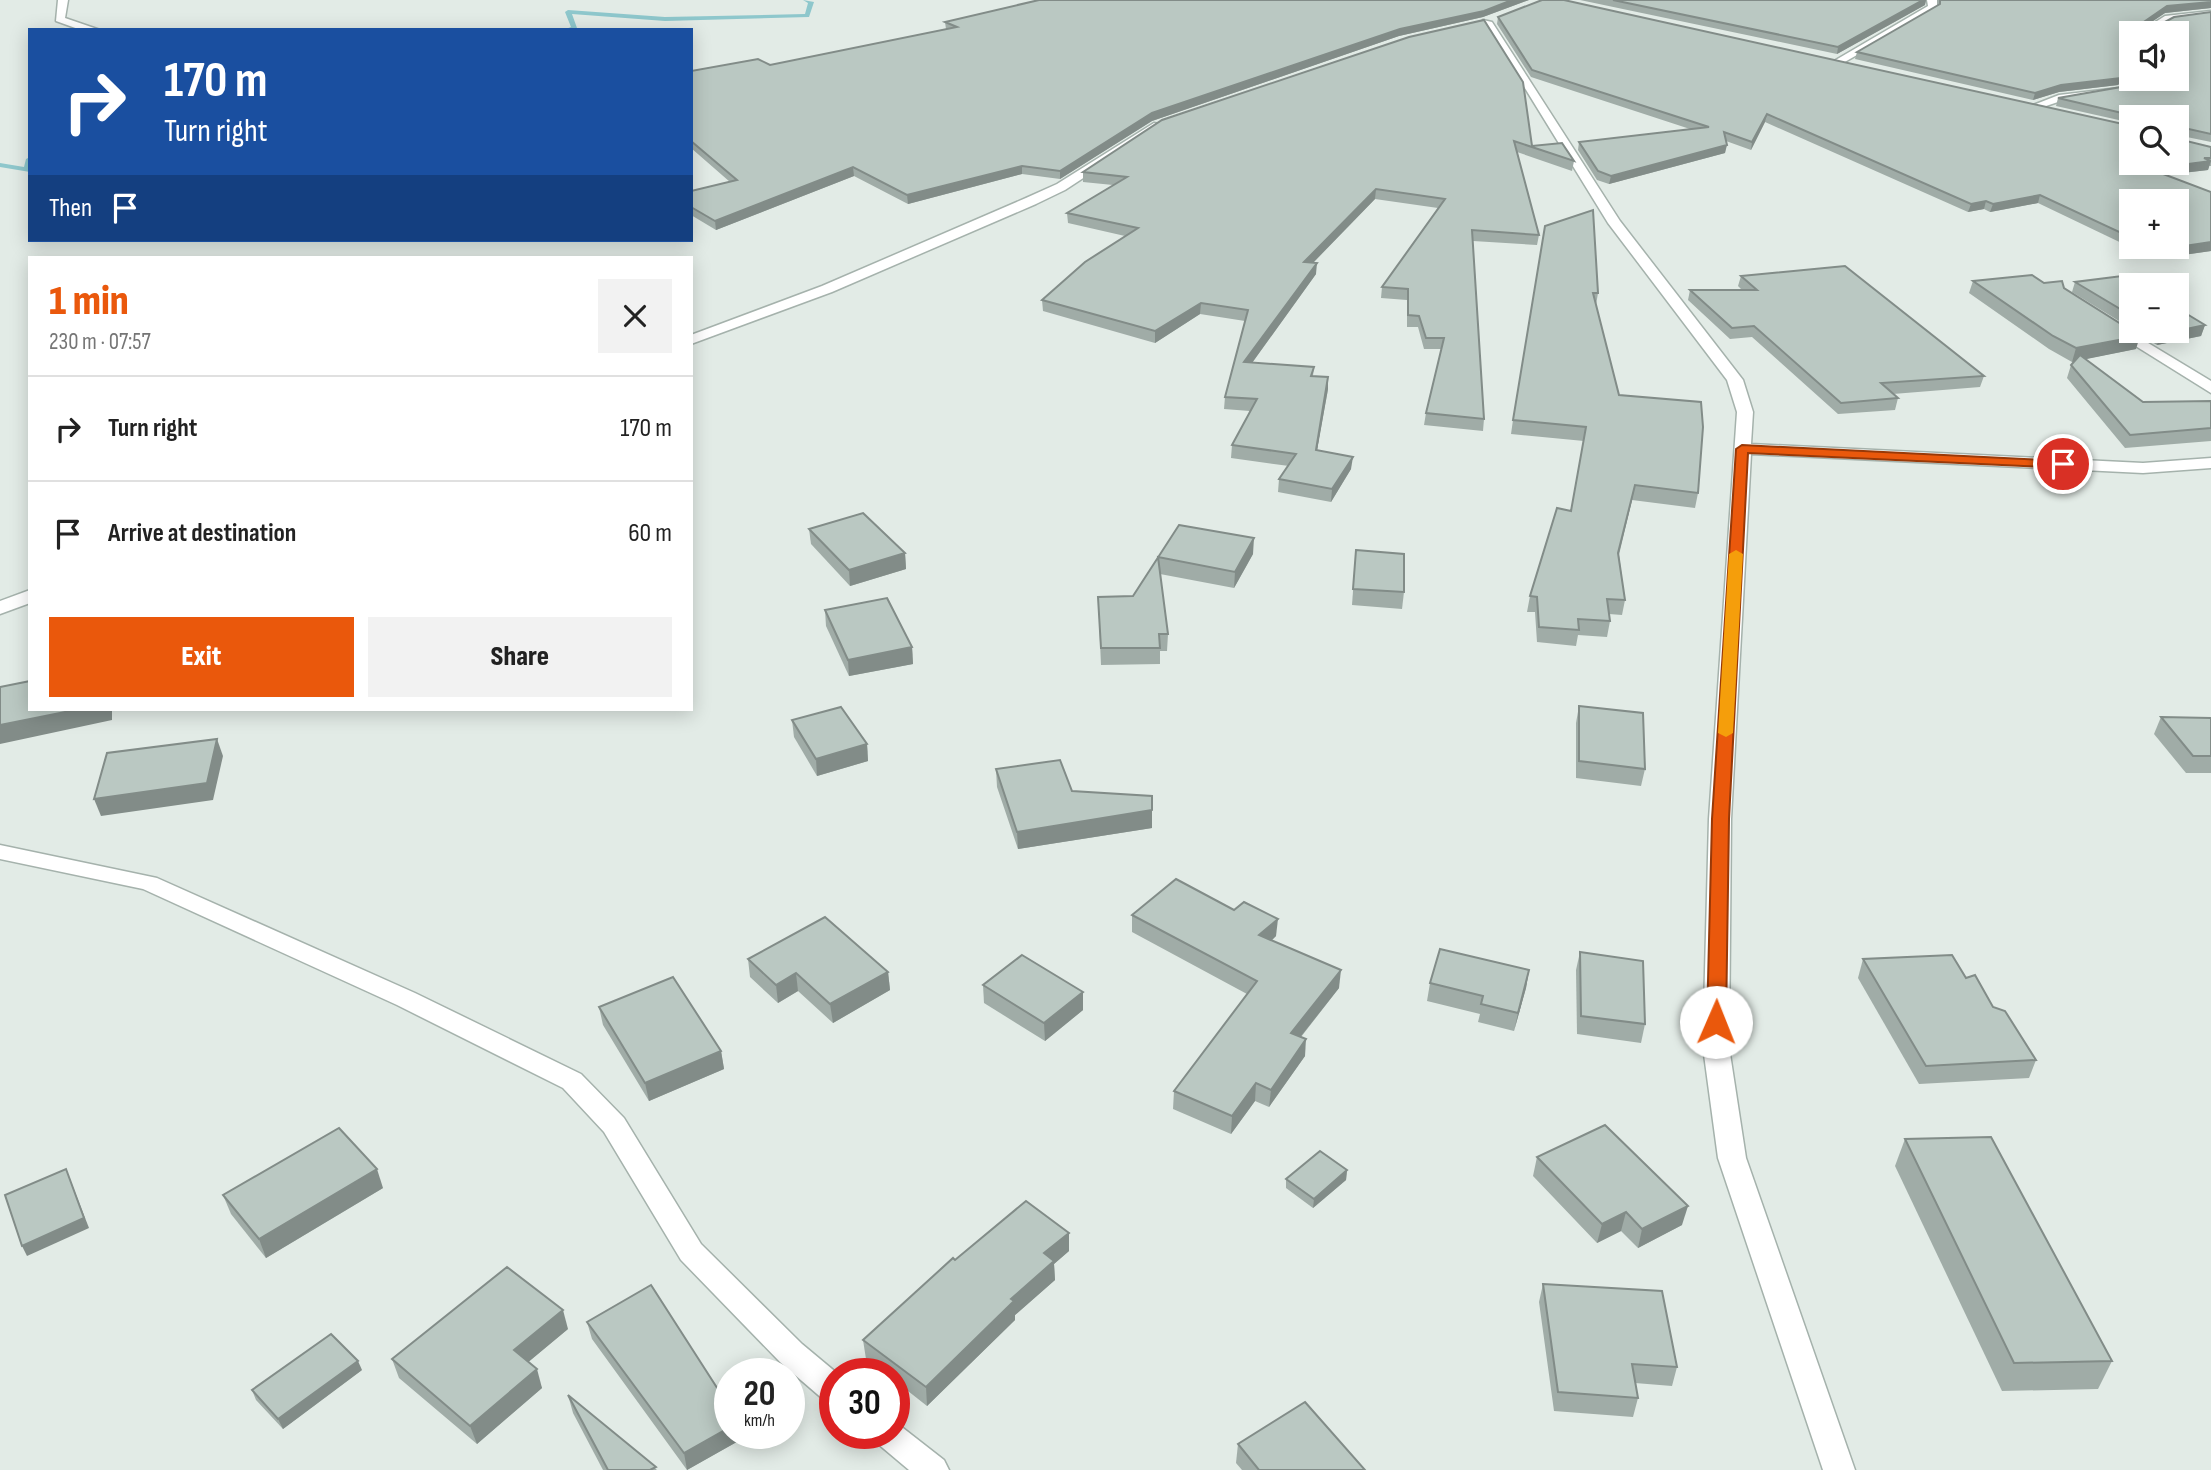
<!DOCTYPE html>
<html lang="en">
<head>
<meta charset="utf-8">
<style>
	:root { --surface:#fff; --page:#f2f2f2; --text:#222; --muted:#767676; --line:#e0e0e0; --accent:#ea580c }
	body { margin:0; font-family:"Sofia Sans Condensed",sans-serif; background:var(--page); color:var(--text); height:100vh; display:flex; flex-direction:column; font-size:26px; white-space:nowrap }
	* { box-sizing:border-box; margin:0 }
	p { font-size:23px; color:var(--muted) }
	.icon { flex:none; width:38px; height:38px; fill:none; stroke:currentColor; stroke-width:2; stroke-linecap:round; stroke-linejoin:round }
	.map { position:relative; flex:1; overflow:hidden }
	.panel { position:absolute; left:28px; top:256px; width:665px; height:455px; display:flex; flex-direction:column; background:var(--surface); border-radius:0px; box-shadow:0 4px 18px #0003 }
	.panel>* { flex:none }
	.top-card { position:absolute; left:28px; top:28px; width:665px; height:214px; border-radius:0px; box-shadow:0 4px 18px #0003; background:#1a4fa0; color:#fff; overflow:hidden }
	.tools { position:absolute; left:2119px; top:21px; display:grid; gap:14px }
	.tools a { display:grid; place-items:center; width:70px; height:70px; border-radius:0px; background:var(--surface); box-shadow:0 4px 18px #0003; font-size:35px }
	.speed { position:absolute; left:714px; top:1358px; display:flex; gap:14px; font-size:35px; font-weight:700; text-align:center }
	.speed>* { display:grid; place-content:center; width:91px; height:91px; border-radius:50%; background:var(--surface); box-shadow:0 4px 18px #0003; line-height:1 }
	.speed small { font-size:18px; font-weight:400 }
	.speed .limit { border:10px solid #d22; background:#fff; color:#111 }
	.pin { position:absolute; display:grid; place-items:center; width:60px; height:60px; color:#fff; margin:-30px; border:4px solid #fff; border-radius:50%; box-shadow:0 2px 7px #0007 }
	.me { position:absolute; width:77px; margin:-38px; rotate:1deg; stroke-linejoin:round; filter:drop-shadow(0 0 5px #0008) }
	.turn { display:flex; align-items:center; gap:24px; height:147px; padding:0 21px; font-size:32px }
	.turn .icon { width:91px; height:91px; stroke-width:2.5 }
	.turn b { display:block; font-size:49px; line-height:60px }
	.then { display:flex; align-items:center; height:66px; padding:0 21px; background:#0003; gap:14px; font-size:26px }
	.round { display:grid; place-items:center; flex:none; width:74px; height:74px; border-radius:0px; background:var(--page) }
	.summary { display:flex; align-items:center; justify-content:space-between; height:119px; padding:0 21px }
	h1 { font-size:42px; font-weight:800; line-height:52px; color:var(--accent) }
	.button { display:flex; gap:14px; margin-top:auto; padding:14px 21px }
	.button a { flex:1; height:80px; border-radius:0px; background:var(--accent); color:#fff; font-size:28px; font-weight:800; line-height:80px; text-align:center }
	.button a+a { background:var(--page); color:var(--text) }
	ul { padding:0; list-style:none }
	li { display:flex; align-items:center; gap:21px; height:105px; padding:0 21px; border-top:2px solid var(--line) }
	li div { flex:1 }
	li b { display:block; font-size:26px }
	li em { font-style:normal }
	.map>svg:first-child { display:block }
	.lines { fill:none; stroke-linecap:round; stroke-linejoin:round }
	.stream { fill:#8ec7cc; fill-rule:evenodd }
	.street-casing { stroke:#a5b2ac; stroke-width:3 }
	.street { fill:#fff; fill-rule:evenodd }
	.wall { fill:#a0aca7; fill-rule:evenodd }
	.shaded-wall { fill:#828c88 }
	.building { fill:#bac8c2; stroke:#828c88; stroke-width:2 }
	.route { fill:#ea580c; stroke:#983908; stroke-width:2 }
	.slow { fill:#f59e0b }
</style>
</head>
<body>
<div class="map">
<svg width="2211" height="1470" viewBox="0 0 2211 1470">
	<rect width="100%" height="100%" fill="#e2ebe6"/>
	<g class="lines">
		<g class="stream">
			<path d="M803,0L814,2L809,17L665,21L572,14L577,28L563,30L571,27L565,12L568,10L665,17L805,14L808,3Z"/>
			<path d="M30,157V172L0,167V163L24,167L26,159Z"/>
		</g>
		<g class="street-casing">
			<g id="street">
				<path d="M58,0H68L65,18L100,30H81L56,21Z"/>
				<path d="M1927,0H1937V9L1843,63L1834,61L1928,6Z"/>
				<path d="M2211,11V17L2171,21L2150,33H2138L2165,16Z"/>
				<path d="M1483,20L1492,22L1620,221L1743,380L1753,412L1751,444L2143,463L2211,458V468L2143,473L1751,454L1731,819L1729,1047L1746,1158L1855,1470H1823L1718,1158L1703,1047L1709,819L1737,412L1727,380L1608,223Z"/>
				<path d="M2132,76V79H2138L2137,87L2121,94L2061,101L2034,110L2028,107L2059,95L2119,88L2126,85Z"/>
				<path d="M1154,123L1164,125L1065,190L1036,204L832,292L691,344V335L822,286L1026,198L1057,184Z"/>
				<path d="M2115,323L2211,381V393L2110,330L2108,327Z"/>
				<path d="M30,590V603L0,614V601Z"/>
				<path d="M0,845L157,878L415,993L581,1074L624,1118L701,1244L802,1344L838,1374H835V1403L824,1400L780,1362L681,1260L604,1132L563,1088L397,1005L143,889L0,859Z"/>
				<path d="M894,1421L944,1460L949,1470H909L877,1443L872,1433H894Z"/>
			</g>
		</g>
		<use href="#street" class="street"/>
	</g>
	<g class="wall">
		<path d="M1039,0H1529L1483,17L1399,36L1152,121L1060,179L1022,174L908,204L854,176L716,230L691,215V191L730,182L691,148V71L770,65L946,29L945,22Z"/>
		<path d="M1580,0H1926L1925,5L1837,54Z"/>
		<path d="M1937,0H2211V10V8L2165,13L2144,27L2152,29L2211,12V142L2177,135L2178,139L2211,147V166H2209L2208,170L2166,175L2211,192V251L2155,259L2038,203L1990,212L1984,209L1968,212L1765,122L1751,150L1726,141L1725,153L1609,184L1597,180L1578,150L1579,142L1690,129L1531,77L1497,24L1498,17L2132,163L2177,117H2132V123L2056,106L2058,98L2177,79L2132,33L2118,85L2059,92L2033,100L1855,59L1857,52L1938,6ZM2132,201L2177,247H2132Z"/>
		<path d="M1409,37L1532,146L1574,161L1572,171L1517,152L1539,235L1537,245L1473,241L1484,419L1483,431L1424,425L1426,413L1442,349H1424L1418,327H1407V300L1381,298L1382,287L1438,208L1375,199L1313,263L1316,274L1252,363L1314,367L1313,376L1328,377V389L1317,450L1351,469L1331,502L1278,492L1279,479L1289,466L1231,458L1232,445L1250,411L1224,409L1225,397L1245,321L1200,314L1155,343L1043,311L1042,300L1125,236L1068,223L1067,213L1113,185L1083,182V172Z"/>
		<path d="M1593,210L1598,293L1596,305L1619,395L1698,493L1695,508L1632,500L1619,555L1625,600L1622,615L1609,614L1610,621L1607,637L1578,635L1576,646L1537,642L1535,612H1527L1530,596L1571,511L1584,441L1511,434L1513,420Z"/>
		<path d="M1741,276L1984,376L1980,387L1893,394L1898,398L1895,410L1838,414L1752,337L1730,339L1688,300L1690,290H1742L1738,286Z"/>
		<path d="M1973,281L2044,283L2064,288L2136,349L2085,359L2143,402L2211,401V441L2125,448L2067,378L2071,365L2074,361L2072,362L2049,349L1969,293Z"/>
		<path d="M2075,282L2132,285V329L2072,292Z"/>
		<path d="M2205,325L2201,336L2157,345L2134,331H2177Z"/>
		<path d="M1179,525L1253,554L1234,588L1160,574L1168,634L1167,651H1160V664L1101,665L1098,597L1133,596Z"/>
		<path d="M809,529L905,553L906,569L850,586L811,544Z"/>
		<path d="M1356,550L1404,592L1402,609L1352,605Z"/>
		<path d="M825,610L912,647L913,664L849,676L826,626Z"/>
		<path d="M1579,706L1645,769L1641,786L1576,778V723Z"/>
		<path d="M2161,717L2211,718V773H2186L2154,734Z"/>
		<path d="M792,720L867,744L868,761L817,776L794,737Z"/>
		<path d="M996,769L1072,791L1152,810V828L1018,849L997,787Z"/>
		<path d="M1132,915L1276,936L1271,941L1339,988L1301,1037L1305,1056L1269,1107L1255,1101L1231,1134L1173,1109L1174,1091L1247,994L1132,932Z"/>
		<path d="M1580,952L1645,1024L1641,1043L1577,1034L1576,970Z"/>
		<path d="M748,959L888,972L890,990L833,1023L798,991L778,1003L750,977Z"/>
		<path d="M1863,959L1966,978L1993,1007L2036,1060L2029,1078L1919,1084L1858,978Z"/>
		<path d="M1529,970L1526,988L1514,1031L1478,1022L1480,1014L1427,1001L1430,983Z"/>
		<path d="M983,985L1083,992V1010L1045,1041L984,1003Z"/>
		<path d="M599,1007L721,1051L724,1069L649,1101L603,1025Z"/>
		<path d="M1905,1139L2112,1361L2098,1389L2002,1391L1895,1166Z"/>
		<path d="M1537,1157L1682,1225L1638,1248L1621,1231L1597,1243L1533,1176Z"/>
		<path d="M1347,1170L1346,1180L1313,1208L1286,1188V1179Z"/>
		<path d="M383,1188L266,1258L231,1214L223,1195Z"/>
		<path d="M1069,1251L1054,1264L1055,1280L1015,1315V1320L927,1406L894,1380V1374H885L866,1359L863,1340L955,1260Z"/>
		<path d="M1543,1284L1677,1367L1672,1386L1635,1383L1638,1398L1633,1417L1554,1411L1539,1302Z"/>
		<path d="M587,1322L730,1433H741L742,1439L687,1470L592,1339Z"/>
		<path d="M568,1329L528,1362L542,1388L477,1444L399,1378L392,1359Z"/>
		<path d="M362,1370L283,1429L256,1400L252,1390Z"/>
		<path d="M568,1395L657,1470H603L573,1413Z"/>
		<path d="M1238,1444L1365,1470H1242L1236,1463Z"/>
	</g>
	<g class="shaded-wall">
		<path d="M1512,0H1529L1483,17L1399,36L1152,121L1060,179V171L1152,113L1400,29Z"/>
		<path d="M1923,0H1926L1925,5L1837,54L1838,47Z"/>
		<path d="M2211,2V8L2165,13L2135,33L2138,26L2167,6Z"/>
		<path d="M2132,68V74L2118,85L2059,92L2033,100L2035,93L2061,85Z"/>
		<path d="M1767,114L1765,122L1751,150L1752,142Z"/>
		<path d="M1727,145L1725,153L1609,184L1611,176Z"/>
		<path d="M2211,161L2208,170L2147,177L2150,169Z"/>
		<path d="M1022,166V174L908,204L907,195Z"/>
		<path d="M853,167L854,176L716,230L715,221Z"/>
		<path d="M1376,189L1375,199L1303,273L1304,262Z"/>
		<path d="M2040,195L2038,203L1990,212L1993,204Z"/>
		<path d="M1986,201L1984,209L1968,212L1971,204Z"/>
		<path d="M2211,242V251L2155,259L2158,250Z"/>
		<path d="M1317,263L1316,274L1244,374V362Z"/>
		<path d="M1201,303L1200,314L1155,343V331Z"/>
		<path d="M2205,325L2201,336L2157,345L2161,334Z"/>
		<path d="M2140,336L2136,349L2072,362L2076,348Z"/>
		<path d="M1328,377V389L1315,462L1316,450Z"/>
		<path d="M1353,457L1351,469L1331,502L1332,489Z"/>
		<path d="M1635,485L1632,500L1615,568L1618,553Z"/>
		<path d="M1254,538L1253,554L1234,588L1235,572Z"/>
		<path d="M905,553L906,569L850,586L849,570Z"/>
		<path d="M912,647L913,664L849,676L848,660Z"/>
		<path d="M80,709H112V720L0,744V725Z"/>
		<path d="M217,739L223,756L213,800L101,816L94,799Z"/>
		<path d="M867,744L868,761L817,776L816,759Z"/>
		<path d="M1152,810V828L1018,849L1017,832Z"/>
		<path d="M1278,919L1276,936L1258,953L1259,935Z"/>
		<path d="M1341,970L1339,988L1290,1050L1291,1033Z"/>
		<path d="M1529,970L1526,988L1514,1031L1518,1013Z"/>
		<path d="M888,972L890,990L833,1023L830,1004Z"/>
		<path d="M796,973L798,991L778,1003L776,985Z"/>
		<path d="M1083,992V1010L1045,1041L1044,1023Z"/>
		<path d="M1306,1039L1305,1056L1269,1107L1271,1090Z"/>
		<path d="M721,1051L724,1069L649,1101L645,1083Z"/>
		<path d="M1256,1083L1255,1101L1231,1134L1232,1116Z"/>
		<path d="M66,1169L89,1228L27,1256L22,1246Z"/>
		<path d="M377,1169L383,1188L266,1258L259,1239Z"/>
		<path d="M1347,1170L1346,1180L1313,1208L1314,1199Z"/>
		<path d="M1688,1206L1682,1225L1638,1248L1642,1229Z"/>
		<path d="M1626,1212L1621,1231L1597,1243L1602,1224Z"/>
		<path d="M1069,1233V1251L1054,1264L1055,1280L1015,1315V1320L927,1406L926,1387L1044,1253Z"/>
		<path d="M563,1310L568,1329L520,1369L514,1350Z"/>
		<path d="M358,1361L362,1370L283,1429L278,1419Z"/>
		<path d="M537,1369L542,1388L477,1444L470,1426Z"/>
		<path d="M730,1427V1433H741L742,1439L687,1470L684,1453Z"/>
	</g>
	<g class="building">
		<path d="M1039,0H1512L1484,11L1400,29L1152,113L1060,171L1022,166L907,195L853,167L715,221L691,207V191L737,180L691,141V71L758,59L770,65L957,27L945,22Z"/>
		<path d="M1542,0H1564L2132,126V163H2177V117H2135V116L2058,98L2138,84L2140,79H2177V33H2132V68L2121,78L2061,85L2035,93L1857,52L1940,4V0H2211V2L2167,6L2138,26L2152,29L2174,17L2211,12V134L2180,127L2177,129L2178,139L2211,147V158H2204L2211,161L2150,169L2211,192V242L2158,250L2150,247H2177V201H2132V238L2040,195L1993,204L1986,201L1971,204L1767,114L1752,142L1724,132L1727,145L1611,176L1598,171L1579,142L1709,127L1532,70L1498,17Z"/>
		<path d="M1613,0H1923L1838,47Z"/>
		<path d="M1484,20L1523,82L1532,146L1562,143L1574,161L1514,141L1539,235L1472,230L1484,419L1426,413L1444,338H1426L1419,316L1408,315V289L1382,287L1445,199L1376,189L1304,262L1317,263L1244,362L1314,367L1311,376L1328,377L1316,450L1353,457L1332,489L1279,479L1296,454L1232,445L1257,399L1225,397L1248,310L1201,303L1155,331L1042,300L1085,262L1138,228L1067,213L1127,177L1083,172L1162,120L1409,37Z"/>
		<path d="M1593,210L1598,293H1593L1619,395L1701,402L1703,427L1698,493L1635,485L1618,553L1625,600L1607,599L1610,621L1578,619L1579,630L1539,627L1537,597L1530,596L1557,508L1571,511L1586,427L1513,420L1545,226Z"/>
		<path d="M1845,266L1984,376L1881,383L1898,398L1841,403L1754,326L1732,328L1690,290H1757L1741,276Z"/>
		<path d="M2032,275L2044,283L2062,281L2064,288L2140,336L2076,348L2053,336L1973,281Z"/>
		<path d="M2122,276L2138,285H2132V316L2075,282Z"/>
		<path d="M2177,308L2205,325L2177,331Z"/>
		<path d="M2156,331H2176L2161,334Z"/>
		<path d="M2080,355L2143,402L2211,401V428L2130,435L2071,365Z"/>
		<path d="M863,513L905,553L849,570L809,529Z"/>
		<path d="M1179,525L1254,538L1235,572L1158,557L1168,634H1159L1160,648H1101L1098,597L1133,596Z"/>
		<path d="M1356,550L1404,554V592L1353,589Z"/>
		<path d="M887,598L912,647L848,660L825,610Z"/>
		<path d="M30,681V709H80L0,725V687Z"/>
		<path d="M1579,706L1643,713L1645,769L1579,761Z"/>
		<path d="M841,707L867,744L816,759L792,720Z"/>
		<path d="M2161,717L2211,718V756H2193Z"/>
		<path d="M217,739L207,783L94,799L107,753Z"/>
		<path d="M1060,760L1072,791L1152,796V810L1017,832L996,769Z"/>
		<path d="M1176,879L1234,910L1244,902L1278,919L1259,935L1341,970L1291,1033L1306,1039L1271,1090L1256,1083L1232,1116L1174,1091L1257,981L1132,915Z"/>
		<path d="M825,917L888,972L830,1004L796,973L776,985L748,959Z"/>
		<path d="M1440,949L1529,970L1518,1013L1481,1004L1483,996L1430,983Z"/>
		<path d="M1580,952L1643,961L1645,1024L1581,1016Z"/>
		<path d="M1022,955L1083,992L1044,1023L983,985Z"/>
		<path d="M1952,955L1966,978L1975,975L1993,1007L2005,1011L2036,1060L1926,1066L1863,959Z"/>
		<path d="M673,977L721,1051L645,1083L599,1007Z"/>
		<path d="M1605,1125L1688,1206L1642,1229L1626,1212L1602,1224L1537,1157Z"/>
		<path d="M339,1128L377,1169L259,1239L223,1195Z"/>
		<path d="M1991,1137L2112,1361L2014,1363L1905,1139Z"/>
		<path d="M1320,1151L1347,1170L1314,1199L1286,1179Z"/>
		<path d="M66,1169L84,1218L22,1246L5,1195Z"/>
		<path d="M1026,1201L1069,1233L1044,1253L1054,1261L1011,1299L1014,1301L926,1387L863,1340L953,1258L955,1260Z"/>
		<path d="M507,1267L563,1310L514,1350L537,1369L470,1426L392,1359Z"/>
		<path d="M1543,1284L1662,1291L1677,1367L1632,1364L1638,1398L1558,1392Z"/>
		<path d="M651,1285L730,1408V1427L684,1453L587,1322Z"/>
		<path d="M331,1334L358,1361L278,1419L252,1390Z"/>
		<path d="M568,1395L656,1467L650,1470H608Z"/>
		<path d="M1305,1402L1365,1470H1259L1238,1444Z"/>
	</g>
	<path class="route" d="M1742,445L2063,461L2069,464L2063,468L1748,453L1729,819L1726,1022L1716,1029L1707,1022L1712,819L1736,449Z"/>
	<path class="slow" d="M1736,550L1743,554L1733,733L1726,737L1718,733L1729,554Z"/>
</svg>
<div class="tools">
<a><svg class="icon" aria-label="sound" viewBox="0 0 24 24"><path d="M4 9h4l5-4v14l-5-4H4zM17 9q2 3 0 6"/></svg></a>
<a><svg class="icon" aria-label="search" viewBox="0 0 24 24"><circle cx="10" cy="10" r="6"/><path d="M15 15l6 6"/></svg></a>
<a>+</a>
<a>−</a>
</div>
<div class="speed"><div>20<small>km/h</small></div><div class="limit">30</div></div>
<div class="pin" style="left:2063px;top:464px;background:#d93025"><svg class="icon" aria-label="arrive" viewBox="0 0 24 24"><path d="M6 21V4h12l-3 4 3 4H6"/></svg></div>
<svg class="me" style="left:1716px;top:1022px" viewBox="-20 -20 40 40"><circle r="19" fill="#fff"/><path d="M0-13L10 11 0 6-10 11z" fill="#ea580c"/></svg>
<div class="top-card">
<div class="turn"><svg class="icon" aria-label="right" viewBox="0 0 24 24"><path d="M7 20v-9h11M14 6l5 5-5 5"/></svg><div><b>170 m</b>Turn right</div></div>
<div class="then">Then<svg class="icon" aria-label="arrive" viewBox="0 0 24 24"><path d="M6 21V4h12l-3 4 3 4H6"/></svg></div>
</div>
<section class="panel">
<div class="summary"><div><h1>1 min</h1><p>230 m · 07:57</p></div><a class="round"><svg class="icon" aria-label="close" viewBox="0 0 24 24"><path d="M6 6l12 12M18 6L6 18"/></svg></a></div>
<ul>
<li><svg class="icon" aria-label="right" viewBox="0 0 24 24"><path d="M7 20v-9h11M14 6l5 5-5 5"/></svg><div><b>Turn right</b></div><em>170 m</em></li>
<li><svg class="icon" aria-label="arrive" viewBox="0 0 24 24"><path d="M6 21V4h12l-3 4 3 4H6"/></svg><div><b>Arrive at destination</b></div><em>60 m</em></li>
</ul>
<div class="button"><a>Exit</a><a>Share</a></div>
</section>
</div>
</body>
</html>
